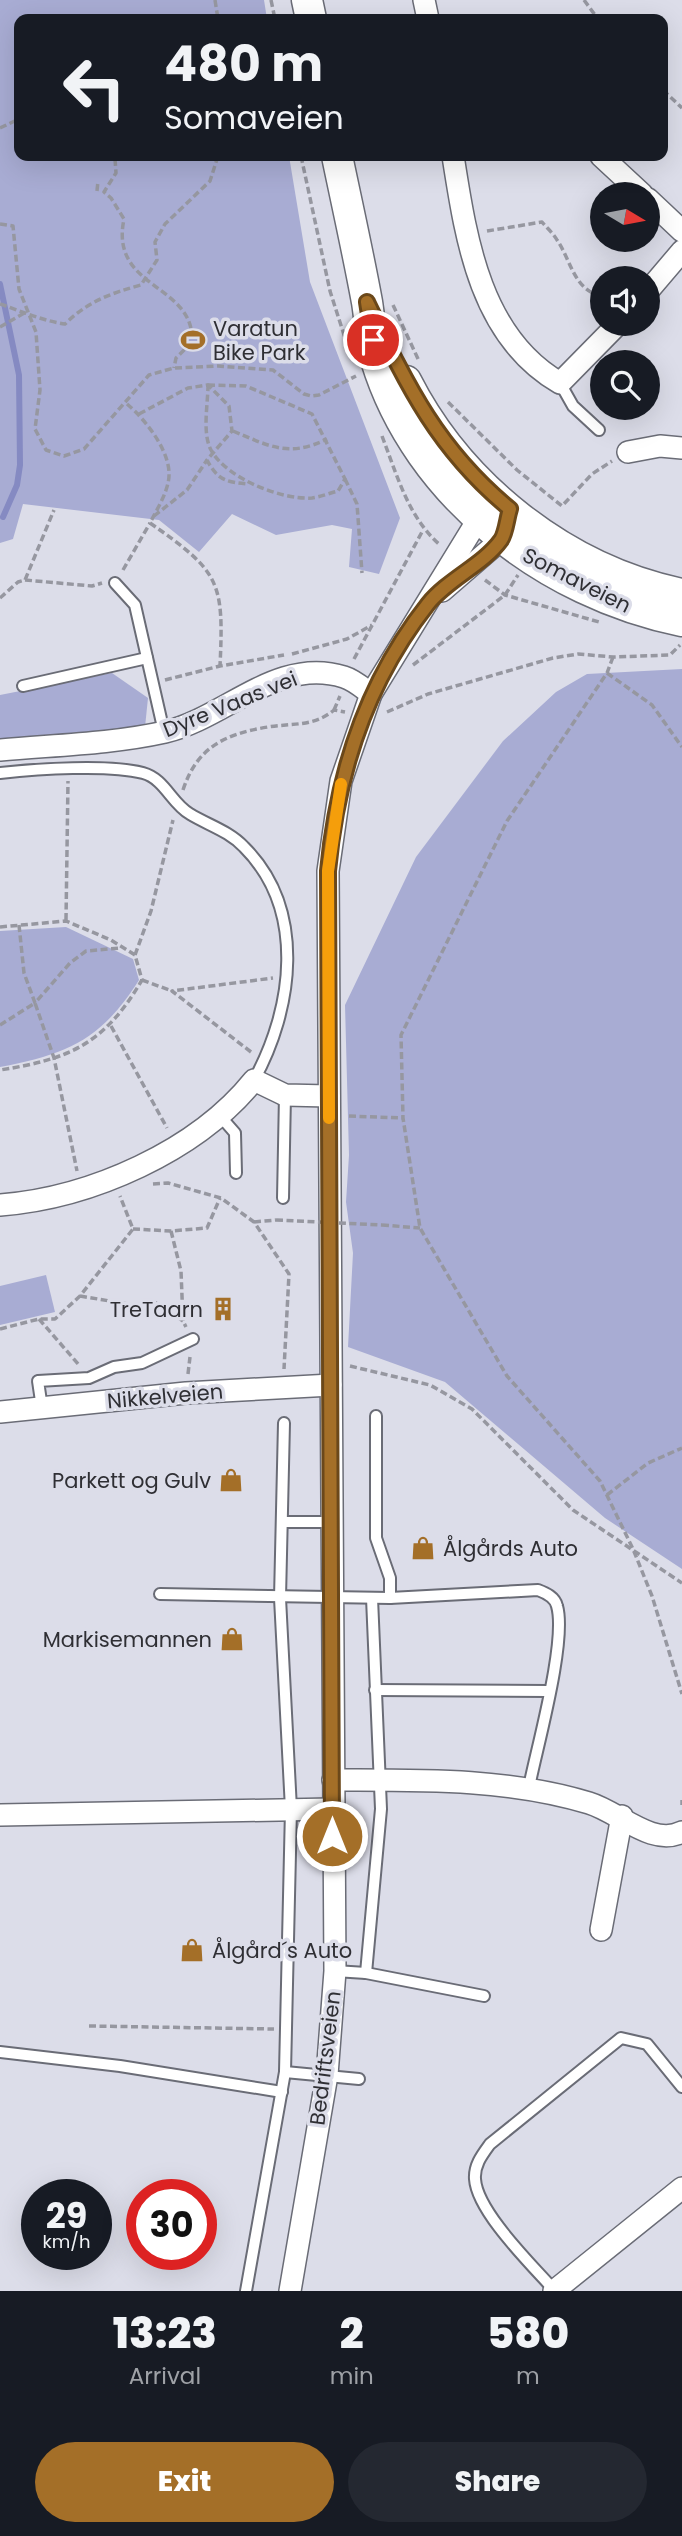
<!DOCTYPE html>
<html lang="en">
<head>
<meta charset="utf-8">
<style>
	:root { --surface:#171b24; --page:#242831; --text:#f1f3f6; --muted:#9ea1a6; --accent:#a46f28 }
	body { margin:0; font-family:Poppins,sans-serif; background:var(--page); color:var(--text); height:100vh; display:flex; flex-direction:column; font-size:26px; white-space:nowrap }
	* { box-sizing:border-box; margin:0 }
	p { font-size:23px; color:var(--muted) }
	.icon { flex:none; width:38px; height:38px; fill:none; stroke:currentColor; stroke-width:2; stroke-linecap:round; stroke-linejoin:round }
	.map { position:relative; height:2291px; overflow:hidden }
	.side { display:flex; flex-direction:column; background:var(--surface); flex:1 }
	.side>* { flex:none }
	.hud { position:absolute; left:14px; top:14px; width:654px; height:147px; border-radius:14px; box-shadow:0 7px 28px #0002; background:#171b24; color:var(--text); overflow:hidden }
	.needle { width:46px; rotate:100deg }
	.tools { position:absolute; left:590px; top:182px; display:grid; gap:14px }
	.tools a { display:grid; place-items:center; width:70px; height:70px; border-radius:50%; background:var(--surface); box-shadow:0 7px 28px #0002; font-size:35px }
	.speed { position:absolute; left:21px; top:2179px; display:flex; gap:14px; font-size:35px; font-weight:700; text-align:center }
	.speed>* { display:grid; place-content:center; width:91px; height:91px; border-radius:50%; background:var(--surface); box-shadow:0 7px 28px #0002; line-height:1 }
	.speed small { font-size:18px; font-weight:400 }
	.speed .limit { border:10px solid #d22; background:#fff; color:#111 }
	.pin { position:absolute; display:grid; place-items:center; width:60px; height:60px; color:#fff; margin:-30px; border:4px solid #fff; border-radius:50%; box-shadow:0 2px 7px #0007 }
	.me { position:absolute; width:77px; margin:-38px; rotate:0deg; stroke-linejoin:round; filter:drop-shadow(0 0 5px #0008) }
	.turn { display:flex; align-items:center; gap:24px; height:147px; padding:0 35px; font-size:32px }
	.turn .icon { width:91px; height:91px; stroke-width:2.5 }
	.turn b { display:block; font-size:49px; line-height:60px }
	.eta { display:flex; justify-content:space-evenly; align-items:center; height:119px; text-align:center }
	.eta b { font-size:42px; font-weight:800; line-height:49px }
	.primary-button { display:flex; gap:14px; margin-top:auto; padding:14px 35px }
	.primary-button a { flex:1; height:80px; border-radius:42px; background:var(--accent); color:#fff; font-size:28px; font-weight:800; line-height:80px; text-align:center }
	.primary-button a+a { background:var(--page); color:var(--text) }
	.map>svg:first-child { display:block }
	.green { fill:#a8acd3 }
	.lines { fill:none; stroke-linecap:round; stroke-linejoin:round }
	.stream { stroke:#858ac2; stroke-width:6 }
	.service-casing { stroke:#6a6c76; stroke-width:14 }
	.minor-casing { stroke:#6a6c76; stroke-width:24 }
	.secondary-casing { stroke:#6a6c76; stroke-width:33 }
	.path { stroke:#9697a0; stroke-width:3.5; stroke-dasharray:7 3.5; stroke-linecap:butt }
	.service { stroke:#fff; stroke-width:10 }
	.minor { stroke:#fff; stroke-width:21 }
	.secondary { stroke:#fff; stroke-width:30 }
	.path-bridge { stroke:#9697a0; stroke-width:3.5; stroke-dasharray:7 3.5; stroke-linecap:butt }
	.route-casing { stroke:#6b481a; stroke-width:18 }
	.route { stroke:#a46f28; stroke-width:12 }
	.slow { stroke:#f59e0b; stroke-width:12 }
	.labels { text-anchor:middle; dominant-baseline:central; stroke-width:7; stroke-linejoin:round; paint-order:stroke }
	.poi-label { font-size:21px; fill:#2f2f34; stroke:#dcdde9; text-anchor:start }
	.street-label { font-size:21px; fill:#2f2f34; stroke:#dcdde9 }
</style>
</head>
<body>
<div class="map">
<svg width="682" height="2291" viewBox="0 0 682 2291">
	<rect width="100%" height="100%" fill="#dcdde9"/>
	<g class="green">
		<path d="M0,0H264L267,19H19V156H289L310,282L400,518L379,574L349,567L352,529L332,525L276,535L232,514L199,552L159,520L23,504L13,539L0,543Z"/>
		<path d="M682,669V1569L605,1518L445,1382L348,1347L353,1253L346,1202L349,1155L345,1005L416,857L503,741L556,692L587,674Z"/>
		<path d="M112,673L148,698L145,727L0,740V695Z"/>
		<path d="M66,927L133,959L139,980C101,1040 68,1054 0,1067V931Z"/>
		<path d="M46,1275L55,1312L0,1325V1286Z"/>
	</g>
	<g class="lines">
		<path class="stream" d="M0,284L19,375L20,465L17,485L3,517"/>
		<g class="service-casing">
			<g id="service">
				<path d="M560,383L573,406L599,430"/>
				<path d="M115,583L135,605L164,732"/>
				<path d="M23,686L147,658"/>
				<path d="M0,773C38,769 108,764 143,773C165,779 171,803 190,814C208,825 229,831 244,847C307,910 293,1009 254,1080"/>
				<path d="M221,1117L235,1133L236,1173"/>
				<path d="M283,1198L285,1095"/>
				<path d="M42,1408L38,1381L89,1378L114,1367L142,1363L193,1339"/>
				<path d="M376,1416V1538L390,1578V1598"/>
				<path d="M283,1522H332"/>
				<path d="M160,1594L390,1598L538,1590C546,1593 555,1597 557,1606C567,1641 537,1747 529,1787"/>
				<path d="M375,1690L548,1691"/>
				<path d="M335,1971L366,1973L484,1996"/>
				<path d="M366,1973L381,1809L372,1598"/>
				<path d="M0,2052L120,2066L282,2092"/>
				<path d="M285,2072L359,2079"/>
				<path d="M246,2291L285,2072L291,1809L280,1598L284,1423"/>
				<path d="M555,2291C533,2266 477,2212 475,2179C474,2165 482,2155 490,2144L621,2038L647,2044L682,2087"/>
			</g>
		</g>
		<g class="minor-casing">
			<g id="minor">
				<path d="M424,0L428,19"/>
				<path d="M453,156C466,239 480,337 560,383L618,324"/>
				<path d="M601,156L642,194"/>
				<path d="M648,199L682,231"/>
				<path d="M648,291L682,251"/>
				<path d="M628,452L660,446L682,448"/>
				<path d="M442,591L502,539L506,525"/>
				<path d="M0,750C54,745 111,744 165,732C226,718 277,656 344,677C354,680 363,688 371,694"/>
				<path d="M0,1205C91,1198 197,1151 254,1080L285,1095L329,1096"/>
				<path d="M0,1412L186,1393L331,1385"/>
				<path d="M333,1780C418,1780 507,1778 589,1803C619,1812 652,1847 682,1832"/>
				<path d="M0,1815L331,1809"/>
				<path d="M601,1930L622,1816"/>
				<path d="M290,2291L327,2075L335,1971L328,871L341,781L371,694L479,518L491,515"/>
				<path d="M554,2291L682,2188"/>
			</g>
		</g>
		<g class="secondary-casing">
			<g id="secondary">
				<path d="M307,0L311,19"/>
				<path d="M337,156C347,204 358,253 367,302C370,321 371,342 376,360C417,495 547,594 682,621"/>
				<path d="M406,381C460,487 565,570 682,594"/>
			</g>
		</g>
		<g class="path">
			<path d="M215,0L218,19"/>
			<path d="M271,0L275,19"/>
			<path d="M584,0L598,19"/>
			<path d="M663,90L682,108"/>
			<path d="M0,128L19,119"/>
			<path d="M301,156L330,291L346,341"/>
			<path d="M115,159L116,173L104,192L111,198L124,219C109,290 195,283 192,342L176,358L174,368"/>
			<path d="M97,191L98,181"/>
			<path d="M0,224L13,226L19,289L36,332L40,390L35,429L46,450L64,456L84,449L149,375L174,368L218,366L273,370L304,394L311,396L319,395L356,376"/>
			<path d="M487,231L542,222C547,228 553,233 557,240C571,260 574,291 602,296"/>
			<path d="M0,304C21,311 43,321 65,324C87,302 111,293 141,285L157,260L155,242L165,224L210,181L218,156"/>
			<path d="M393,305L419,361"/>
			<path d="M0,327L26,312"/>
			<path d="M208,385L246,386L312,414L345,479L338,491C330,493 320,497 312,498C281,500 226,478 211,450C202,433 208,404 208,385Z"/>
			<path d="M448,402L517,470L562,506L592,474L612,461"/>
			<path d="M127,404C146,420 175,456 168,483C165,497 156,511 150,523C220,572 224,581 220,666"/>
			<path d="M139,414L188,388L208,385L229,406L232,431L207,460C218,481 227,482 249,484"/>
			<path d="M233,431C269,446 289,458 327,439"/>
			<path d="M382,436C397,475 408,517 440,545"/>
			<path d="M345,479L357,504L362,573"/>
			<path d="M154,516L187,490L207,460"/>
			<path d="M123,570L150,523"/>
			<path d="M25,580L92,586L102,583"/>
			<path d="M485,580L505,595L599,622"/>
			<path d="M0,598L18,582L25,580L54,510"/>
			<path d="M292,654L347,639L372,625"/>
			<path d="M613,657L607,673L507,821L401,1035L403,1118L420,1228L507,1376L600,1481L633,1549L652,1596L682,1694"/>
			<path d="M354,659L423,530"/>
			<path d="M413,665L505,595L518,575"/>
			<path d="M607,673L652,705L682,747"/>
			<path d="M165,680L220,666L284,655"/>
			<path d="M334,710L340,696"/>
			<path d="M387,712L428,694L553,658L578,654L613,657L670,655L680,645"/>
			<path d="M183,790C197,747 225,734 268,727C292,723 314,727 334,710L345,712"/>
			<path d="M66,920L68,781"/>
			<path d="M19,925L24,973L35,1003L70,963L86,951L120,948"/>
			<path d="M0,927L66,921L111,940L135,955L142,980C105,1043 71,1059 0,1070"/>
			<path d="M135,955L151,911L173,820"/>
			<path d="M142,980L172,991"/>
			<path d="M0,1025L35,1003L54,1058L77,1171"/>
			<path d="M111,1026L167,1128"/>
			<path d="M251,1052L172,991L273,978"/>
			<path d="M349,1116L403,1118"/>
			<path d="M153,1184L168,1183L221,1198L254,1222L289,1274L284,1369"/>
			<path d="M254,1222L276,1220"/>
			<path d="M382,1225L420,1228"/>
			<path d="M133,1229L171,1231L207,1228L220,1198"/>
			<path d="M171,1231L181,1271L183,1321L186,1327"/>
			<path d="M80,1296L134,1305L156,1303L183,1321"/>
			<path d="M39,1319L79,1365"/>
			<path d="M0,1329L39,1319H55L80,1296L133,1229L120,1196"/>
			<path d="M350,1366L430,1385L472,1409L573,1510L682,1583"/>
			<path d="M188,1374L190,1357"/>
			<path d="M607,1495L648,1463L682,1448"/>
			<path d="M682,1800V1805"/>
			<path d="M89,2026L274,2029"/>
		</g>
		<use href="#service" class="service"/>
		<use href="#minor" class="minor"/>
		<use href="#secondary" class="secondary"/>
		<path class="path-bridge" d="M276,1220L382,1225"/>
	</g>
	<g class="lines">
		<g class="route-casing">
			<path id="route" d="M332,1836L328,871C337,773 367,681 428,604C448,579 483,565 501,540C506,533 507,518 510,509C437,449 407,385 367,302L373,340"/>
		</g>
		<use href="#route" class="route"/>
		<path class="slow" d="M329,1118L328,871L341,784"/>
	</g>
	<defs>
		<g id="stadium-bare" transform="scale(1.89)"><path d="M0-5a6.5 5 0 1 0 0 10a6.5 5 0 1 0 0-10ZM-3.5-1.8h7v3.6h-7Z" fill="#a46f28" stroke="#dcdde9" stroke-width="2.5" paint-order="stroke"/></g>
		<g id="building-bare" transform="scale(1.89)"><path d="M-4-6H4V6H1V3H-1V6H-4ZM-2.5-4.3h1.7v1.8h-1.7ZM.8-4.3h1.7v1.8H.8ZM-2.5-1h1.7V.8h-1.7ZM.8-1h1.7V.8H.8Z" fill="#a46f28" stroke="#dcdde9" stroke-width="2.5" paint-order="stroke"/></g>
		<g id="shop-bare" transform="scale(1.89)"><path d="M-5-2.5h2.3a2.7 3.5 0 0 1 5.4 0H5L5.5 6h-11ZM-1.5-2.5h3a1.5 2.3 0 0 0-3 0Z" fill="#a46f28" stroke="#dcdde9" stroke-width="2.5" paint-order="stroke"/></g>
	</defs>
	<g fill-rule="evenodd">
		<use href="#stadium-bare" x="193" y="340"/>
		<use href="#building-bare" x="223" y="1309"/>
		<use href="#shop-bare" x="231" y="1480"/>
		<use href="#shop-bare" x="423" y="1548"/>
		<use href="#shop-bare" x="232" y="1639"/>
		<use href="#shop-bare" x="192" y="1950"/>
	</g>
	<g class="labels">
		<g class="poi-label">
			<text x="213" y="328">Varatun<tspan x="213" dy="24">Bike Park</tspan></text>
			<text x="203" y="1309" text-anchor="end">TreTaarn</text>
			<text x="211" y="1480" text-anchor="end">Parkett og Gulv</text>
			<text x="443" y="1548">Ålgårds Auto</text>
			<text x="212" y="1639" text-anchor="end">Markisemannen</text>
			<text x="212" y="1950">Ålgård´s Auto</text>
		</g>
		<g class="street-label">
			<text transform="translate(577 580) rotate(27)">Somaveien</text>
			<text transform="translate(230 704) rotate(-22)">Dyre Vaas vei</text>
			<text transform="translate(165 1396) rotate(-5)">Nikkelveien</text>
			<text transform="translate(325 2058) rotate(-83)">Bedriftsveien</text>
		</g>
	</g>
</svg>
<div class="tools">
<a><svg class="needle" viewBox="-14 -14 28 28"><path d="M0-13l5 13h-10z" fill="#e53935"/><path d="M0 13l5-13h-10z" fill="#9ea1a6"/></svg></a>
<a><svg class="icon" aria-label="sound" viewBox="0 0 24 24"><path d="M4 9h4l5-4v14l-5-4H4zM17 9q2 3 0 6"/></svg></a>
<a><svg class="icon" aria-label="search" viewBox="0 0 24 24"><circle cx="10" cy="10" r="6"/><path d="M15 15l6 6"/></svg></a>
</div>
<div class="speed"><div>29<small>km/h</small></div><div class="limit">30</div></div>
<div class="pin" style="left:373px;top:340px;background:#d93025"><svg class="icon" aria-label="arrive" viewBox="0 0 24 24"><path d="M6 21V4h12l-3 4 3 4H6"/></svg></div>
<svg class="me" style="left:332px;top:1836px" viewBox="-20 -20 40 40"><circle r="17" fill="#a46f28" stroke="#fff" stroke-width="3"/><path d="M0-11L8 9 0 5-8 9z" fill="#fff"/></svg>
<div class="hud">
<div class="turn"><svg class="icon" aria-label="left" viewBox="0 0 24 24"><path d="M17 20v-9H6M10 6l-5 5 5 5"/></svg><div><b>480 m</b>Somaveien</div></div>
</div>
</div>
<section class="side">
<div class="eta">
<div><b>13:23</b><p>Arrival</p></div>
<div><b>2</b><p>min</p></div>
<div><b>580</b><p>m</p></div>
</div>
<div class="primary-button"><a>Exit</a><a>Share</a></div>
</section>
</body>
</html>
